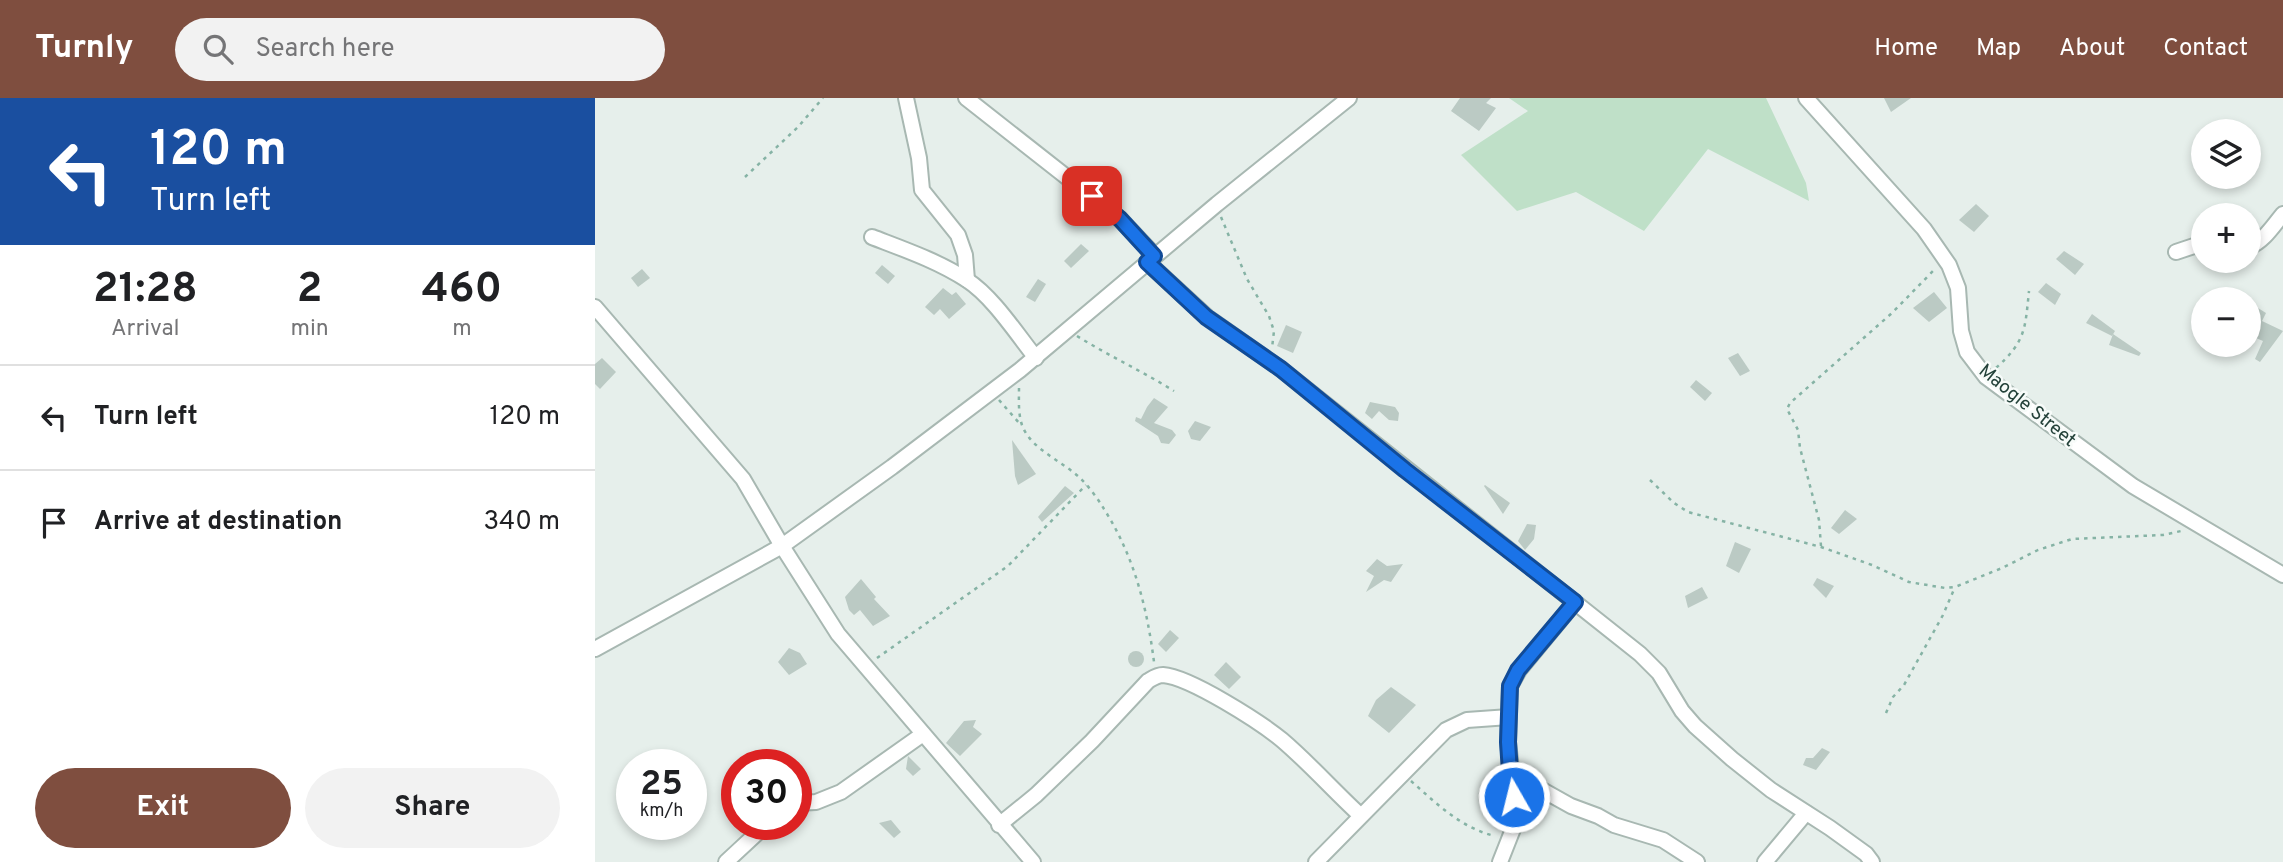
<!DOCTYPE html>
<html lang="en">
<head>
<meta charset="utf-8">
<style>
	:root { --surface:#fff; --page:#f2f2f2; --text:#202124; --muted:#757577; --line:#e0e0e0; --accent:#7f4e3f }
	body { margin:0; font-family:Overpass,sans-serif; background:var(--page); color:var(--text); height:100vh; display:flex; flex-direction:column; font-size:26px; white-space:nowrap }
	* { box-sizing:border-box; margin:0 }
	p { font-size:23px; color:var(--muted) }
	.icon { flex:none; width:38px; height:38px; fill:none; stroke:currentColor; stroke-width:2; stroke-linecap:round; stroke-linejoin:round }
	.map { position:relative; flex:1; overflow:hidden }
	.details { display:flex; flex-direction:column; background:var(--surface); width:595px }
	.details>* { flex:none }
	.top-card { background:#1a4fa0; color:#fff; overflow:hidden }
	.buttons { position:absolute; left:1596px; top:21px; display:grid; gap:14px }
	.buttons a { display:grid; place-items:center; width:70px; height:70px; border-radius:50%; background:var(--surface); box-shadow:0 4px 10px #0003; font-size:35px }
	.speed { position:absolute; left:21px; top:651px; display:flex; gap:14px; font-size:35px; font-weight:700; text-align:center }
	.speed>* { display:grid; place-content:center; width:91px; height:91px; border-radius:50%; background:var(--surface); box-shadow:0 4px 10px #0003; line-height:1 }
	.speed small { font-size:18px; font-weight:400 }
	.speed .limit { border:10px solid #d22; background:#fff; color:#111 }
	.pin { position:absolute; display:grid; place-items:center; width:60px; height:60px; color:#fff; margin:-30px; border-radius:14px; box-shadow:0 4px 10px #0006 }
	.me { position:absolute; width:77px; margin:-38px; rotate:352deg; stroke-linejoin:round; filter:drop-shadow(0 0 5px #0008) }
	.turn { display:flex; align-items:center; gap:24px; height:147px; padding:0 35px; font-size:32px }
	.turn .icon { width:91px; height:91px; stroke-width:2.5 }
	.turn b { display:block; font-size:49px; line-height:60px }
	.eta { display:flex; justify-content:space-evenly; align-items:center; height:119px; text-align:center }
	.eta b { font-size:42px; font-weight:700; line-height:49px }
	.primary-button { display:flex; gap:14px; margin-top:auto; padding:14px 35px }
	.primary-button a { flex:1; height:80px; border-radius:42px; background:var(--accent); color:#fff; font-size:28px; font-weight:700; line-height:80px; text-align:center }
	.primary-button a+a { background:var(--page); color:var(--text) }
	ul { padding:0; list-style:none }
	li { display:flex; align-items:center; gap:21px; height:105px; padding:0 35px; border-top:2px solid var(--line) }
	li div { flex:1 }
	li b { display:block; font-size:26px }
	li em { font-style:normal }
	header { display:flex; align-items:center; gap:42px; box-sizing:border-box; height:98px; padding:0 35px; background:var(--accent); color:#fff }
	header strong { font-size:33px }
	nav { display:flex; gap:38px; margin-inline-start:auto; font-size:24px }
	.search { width:490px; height:63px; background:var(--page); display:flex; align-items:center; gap:18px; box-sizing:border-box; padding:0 24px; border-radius:38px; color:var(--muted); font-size:26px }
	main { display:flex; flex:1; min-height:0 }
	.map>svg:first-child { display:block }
	.green { fill:#bfe0c8 }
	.building { fill:#bbcac4 }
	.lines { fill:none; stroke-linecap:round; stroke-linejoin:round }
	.minor-casing { stroke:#a8b8b2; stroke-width:18 }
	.path { stroke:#86b3a5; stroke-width:2.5; stroke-dasharray:3.5 5; stroke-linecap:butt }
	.minor { stroke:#fff; stroke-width:14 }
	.route-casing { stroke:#114b97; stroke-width:18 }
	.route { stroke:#1a73e8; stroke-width:12 }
	.labels { text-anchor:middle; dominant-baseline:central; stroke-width:5; stroke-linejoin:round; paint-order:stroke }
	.street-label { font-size:19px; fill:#24423a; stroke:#f7fbf9 }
</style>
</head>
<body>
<header>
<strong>Turnly</strong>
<div class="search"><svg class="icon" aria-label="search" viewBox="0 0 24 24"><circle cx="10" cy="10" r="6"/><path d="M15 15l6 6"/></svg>Search here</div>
<nav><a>Home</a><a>Map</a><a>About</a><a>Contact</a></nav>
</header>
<main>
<section class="details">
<div class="top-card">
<div class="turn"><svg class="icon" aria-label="left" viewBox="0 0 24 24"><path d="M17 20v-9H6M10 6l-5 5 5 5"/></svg><div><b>120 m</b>Turn left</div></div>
</div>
<div class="eta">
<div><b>21:28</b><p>Arrival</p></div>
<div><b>2</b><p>min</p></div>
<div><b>460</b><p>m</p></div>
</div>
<ul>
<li><svg class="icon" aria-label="left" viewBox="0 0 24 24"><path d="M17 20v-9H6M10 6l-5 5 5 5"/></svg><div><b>Turn left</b></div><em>120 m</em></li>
<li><svg class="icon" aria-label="arrive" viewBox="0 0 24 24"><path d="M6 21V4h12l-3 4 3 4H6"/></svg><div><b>Arrive at destination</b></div><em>340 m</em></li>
</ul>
<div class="primary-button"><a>Exit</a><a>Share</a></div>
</section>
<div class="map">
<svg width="1688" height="764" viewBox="0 0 1688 764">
	<rect width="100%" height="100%" fill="#e6efeb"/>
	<path class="green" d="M914,0H1171L1211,85L1214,103L1113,51L1049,133L981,94L922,113L866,57L933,13Z"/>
	<g class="building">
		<path d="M865,0H896L891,5L901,10L884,33L856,13Z"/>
		<path d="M1289,0H1316L1296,14Z"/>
		<path d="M1381,106L1394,118L1379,134L1364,122Z"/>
		<path d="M486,146L494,153L476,170L469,163Z"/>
		<path d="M1469,153L1489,166L1480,177L1461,161Z"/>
		<path d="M287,167L300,178L293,186L280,175Z"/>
		<path d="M47,171L55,180L43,189L36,180Z"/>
		<path d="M443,181L451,186L440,204L431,199Z"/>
		<path d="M1451,185L1466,196L1460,207L1443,194Z"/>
		<path d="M348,190L357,197L361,194L371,206L354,221L345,211L339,217L330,209Z"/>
		<path d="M1339,194L1352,210L1334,224L1318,210Z"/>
		<path d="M1663,210L1671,215L1667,223L1688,233L1665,264L1660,261L1668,243L1654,237V228Z"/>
		<path d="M1497,216L1520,233L1517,238L1491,225Z"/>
		<path d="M691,227L707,234L698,255L682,248Z"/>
		<path d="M1518,236L1546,255L1544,258L1514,247Z"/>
		<path d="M1143,255L1155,273L1145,278L1133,260Z"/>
		<path d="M7,260L21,274L5,291L0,286V266Z"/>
		<path d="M1101,282L1117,295L1110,303L1095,289Z"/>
		<path d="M559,300L573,309L559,325L577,332L581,337L574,346L566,345L563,338L540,323L541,319L546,321L552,309Z"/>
		<path d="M775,304L800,309L804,315L803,323L794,322L784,313L777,321L770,315Z"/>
		<path d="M600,323L616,329L605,343L596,341L593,333Z"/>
		<path d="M417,342L441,376L423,387L420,378Z"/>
		<path d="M890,387L915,405L908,416L889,388Z"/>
		<path d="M470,388L479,395L447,424L443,419Z"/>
		<path d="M1250,412L1262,421L1244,436L1236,430Z"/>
		<path d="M932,426L941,427L939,441L930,452L923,443Z"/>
		<path d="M1140,444L1156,451L1144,475L1131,468Z"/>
		<path d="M782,461L792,468L808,466L796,484L789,482L771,494L779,478L771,473Z"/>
		<path d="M1222,480L1239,488L1231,500L1218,487Z"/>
		<path d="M266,481L281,499L279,501L295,518L278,528L265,512L259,517L254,512L250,499Z"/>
		<path d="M1107,489L1113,500L1093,510L1090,498Z"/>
		<path d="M575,532L584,540L571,554L563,546Z"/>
		<path d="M194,550L205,555L212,566L194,577L183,564Z"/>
		<circle cx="541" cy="561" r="8"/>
		<path d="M631,564L646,579L634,591L619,577Z"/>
		<path d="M796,589L821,607L794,635L773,618L781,602Z"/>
		<path d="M381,622L378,629L387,636L365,658L351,645L369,623Z"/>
		<path d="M1227,650L1235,654L1221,672L1208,667L1211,660H1218Z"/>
		<path d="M313,658L326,671L318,678L311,671Z"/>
		<path d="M296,722L306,734L299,740L284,725Z"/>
	</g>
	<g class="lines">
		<g class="minor-casing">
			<g id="minor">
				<path d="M311,0L324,60L327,92L363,137L370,157L372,182"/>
				<path d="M371,0L525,121L559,157"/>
				<path d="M1211,0L1329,131L1354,167L1363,190L1366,233L1372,254L1391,279L1538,388L1688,477"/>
				<path d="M277,139C308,151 343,163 372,182C398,199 421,235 441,260"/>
				<path d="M1654,149C1669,143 1678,128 1688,116"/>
				<path d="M1581,154L1608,145"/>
				<path d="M552,164L612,219L686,271L1045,556L1064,575L1087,613L1100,628L1137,661L1176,692L1235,730L1271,756L1277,764"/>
				<path d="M0,209L148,381L187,448L243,536L438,764"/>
				<path d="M0,551L187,448L297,369L425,272L622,106L754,0"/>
				<path d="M915,674L976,708L1003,718L1019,727L1068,742L1102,764"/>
				<path d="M201,705L221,704L246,694L328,636"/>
				<path d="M404,727L441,697L497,643L553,583C558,580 562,577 568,577C595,579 665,624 687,642C714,665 739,693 765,717"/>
				<path d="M131,764L172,726"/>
				<path d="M721,764L851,632L872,622L914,619"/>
				<path d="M905,764L920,726L921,715L913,644L915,588L924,572L980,504"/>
				<path d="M1170,764L1211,715"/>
			</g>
		</g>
		<g class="path">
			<path d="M150,79L203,29L228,0"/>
			<path d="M626,119L652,181L674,218L679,233L677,250"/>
			<path d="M482,238C514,258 547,273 579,293"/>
			<path d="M1401,270C1431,243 1430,231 1434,193"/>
			<path d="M424,290C424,302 423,315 427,327C436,352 468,363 486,381C495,390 503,401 509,411C539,458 552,509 559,564"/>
			<path d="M404,302L425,326"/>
			<path d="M1055,382L1079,405L1093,414L1226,449L1277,467L1314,484L1350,490L1360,489L1407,470L1443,452L1477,441L1568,437L1586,433"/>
			<path d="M1226,448L1224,422L1205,350L1203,332L1192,311L1195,305L1297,215L1340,171"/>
			<path d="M282,560L413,468L491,387"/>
			<path d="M1291,615L1298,599L1309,587L1348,517L1360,489"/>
			<path d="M816,683C842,706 866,730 900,738"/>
		</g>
		<use href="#minor" class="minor"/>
	</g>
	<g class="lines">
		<g class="route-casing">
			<path id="route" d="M497,98L525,121L559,158L552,164L611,219L686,271L810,372L980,504L923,572L915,588L913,644L915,674L919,699"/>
		</g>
		<use href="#route" class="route"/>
	</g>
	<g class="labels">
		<g class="street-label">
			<text transform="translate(1432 308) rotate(39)">Maogle Street</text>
		</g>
	</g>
</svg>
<div class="buttons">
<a><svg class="icon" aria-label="layers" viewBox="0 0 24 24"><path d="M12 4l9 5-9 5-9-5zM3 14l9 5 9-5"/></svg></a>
<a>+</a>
<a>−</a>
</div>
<div class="speed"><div>25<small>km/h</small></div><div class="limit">30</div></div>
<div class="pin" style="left:497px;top:98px;background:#d93025"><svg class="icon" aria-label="arrive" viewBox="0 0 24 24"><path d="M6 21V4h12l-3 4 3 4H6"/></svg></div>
<svg class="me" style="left:919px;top:699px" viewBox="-20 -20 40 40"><circle r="17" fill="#1a73e8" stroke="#fff" stroke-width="3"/><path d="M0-11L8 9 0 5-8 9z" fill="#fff"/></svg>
</div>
</main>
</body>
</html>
